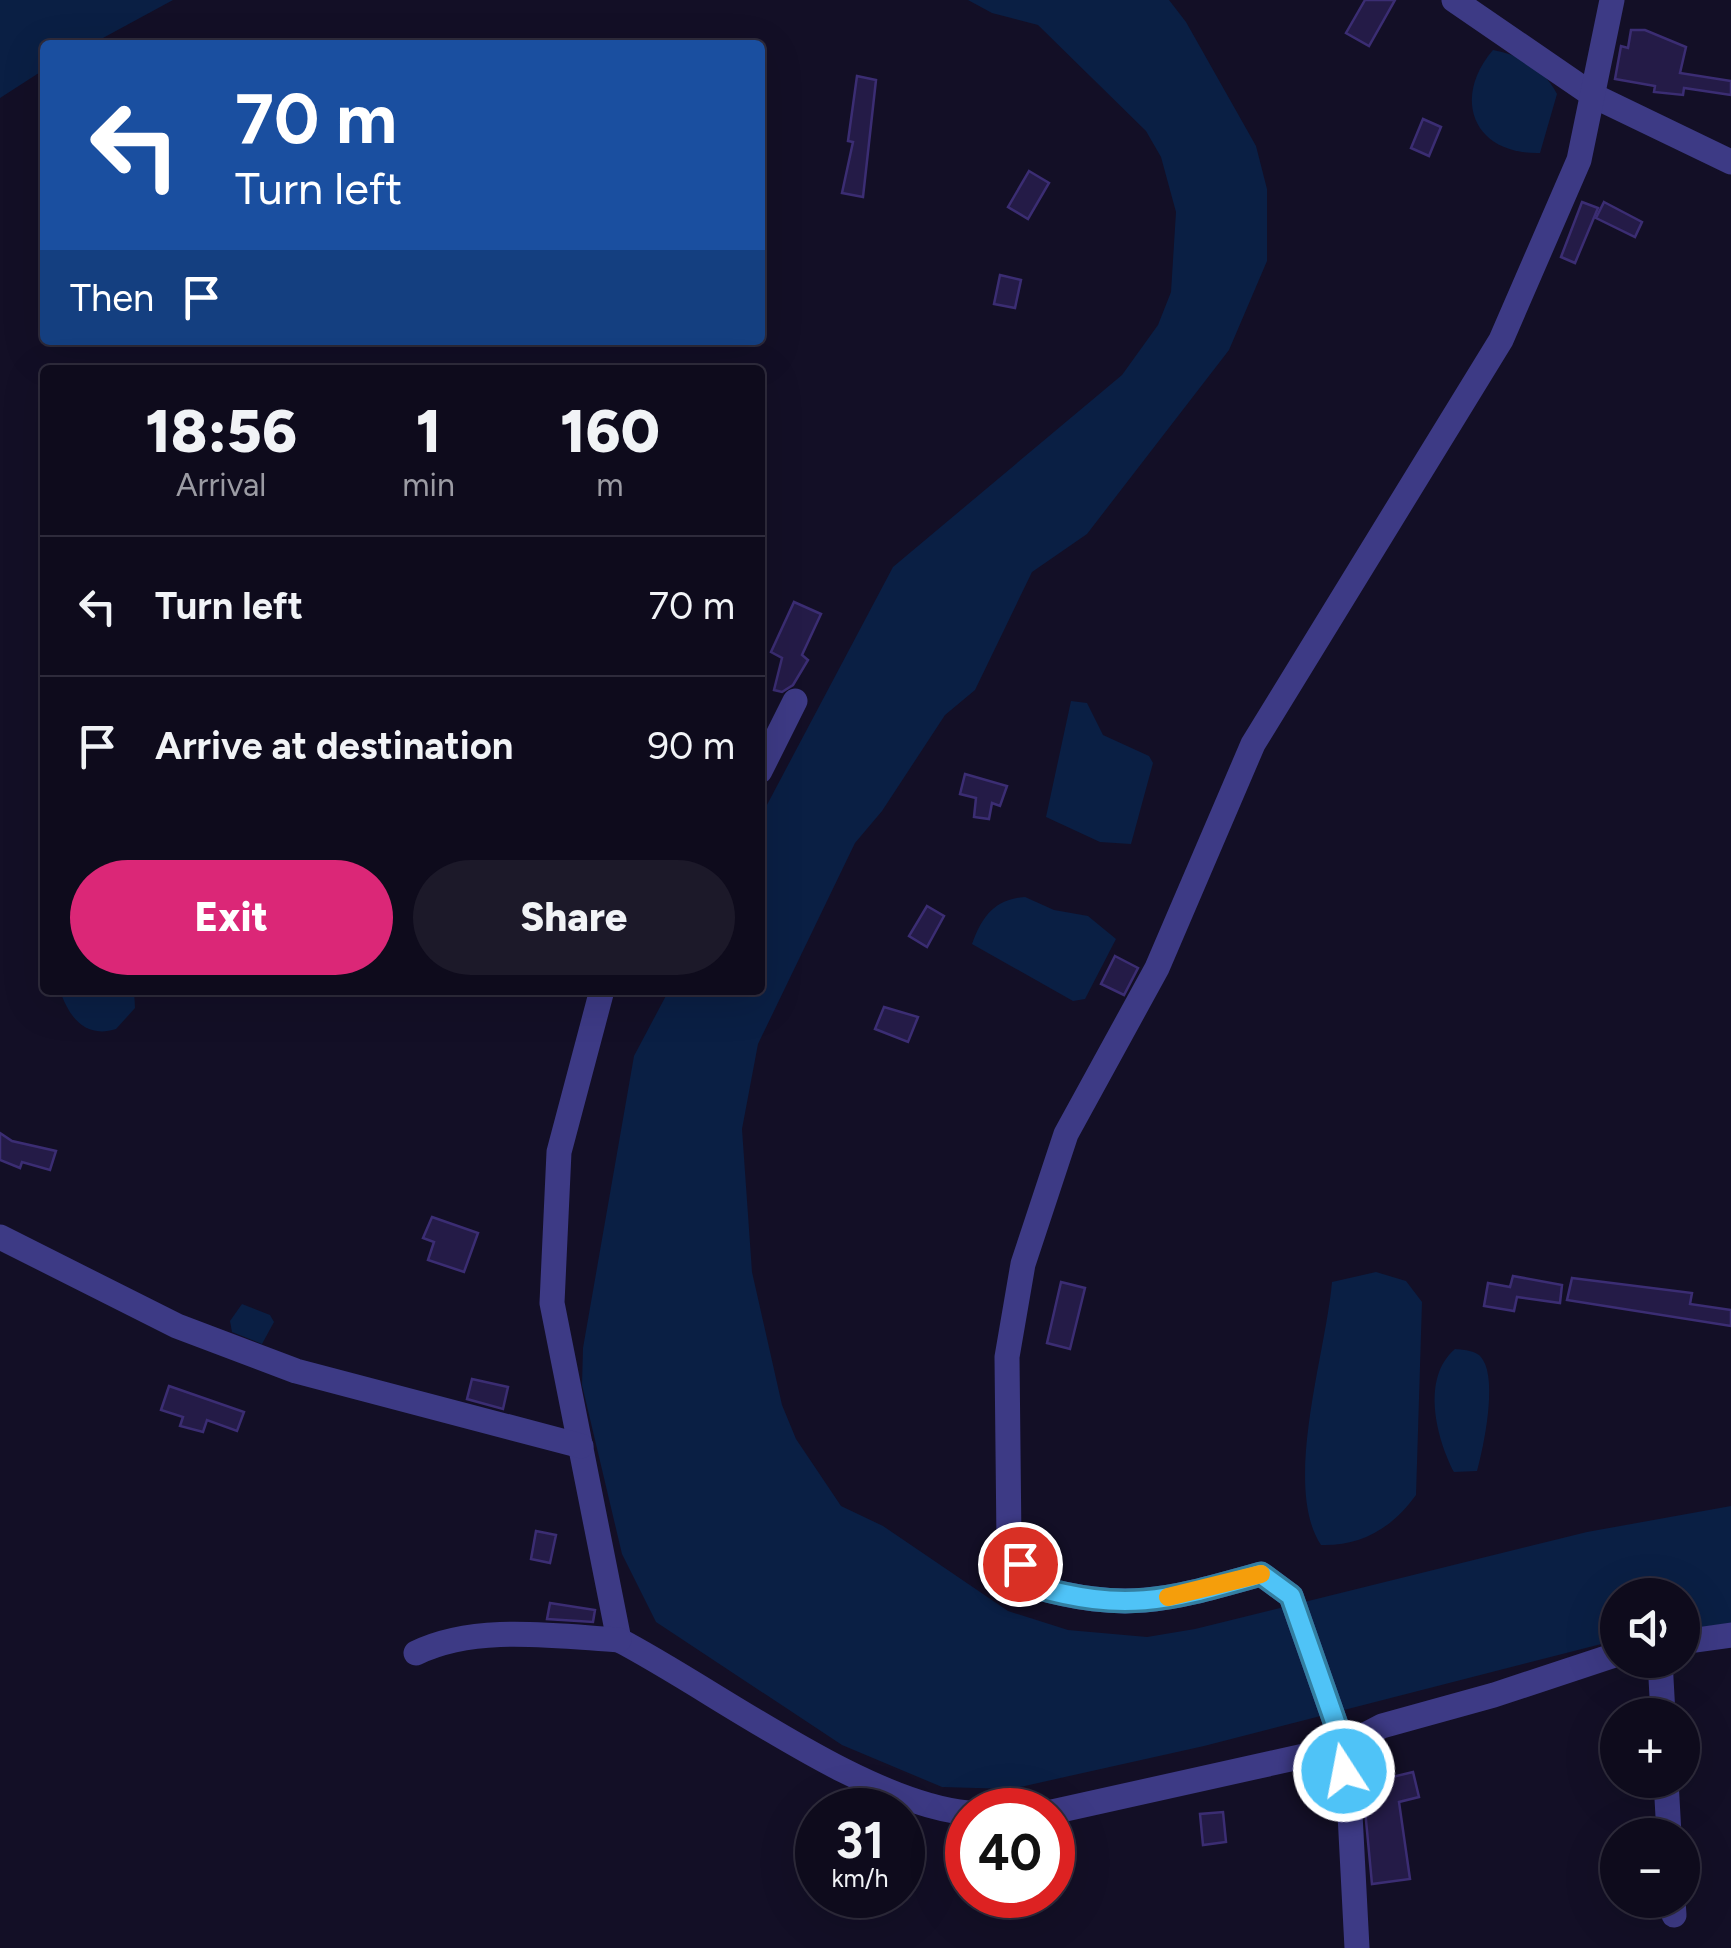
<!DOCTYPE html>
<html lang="en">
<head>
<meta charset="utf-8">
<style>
	:root { --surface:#0e0b1c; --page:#1c1929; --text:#f1f3f6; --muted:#9b9ba3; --line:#2e2b3b; --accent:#db2777 }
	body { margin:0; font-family:Figtree,sans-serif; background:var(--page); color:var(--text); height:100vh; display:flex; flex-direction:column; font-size:38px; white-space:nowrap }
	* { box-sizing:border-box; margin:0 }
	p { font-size:32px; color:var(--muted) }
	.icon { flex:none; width:55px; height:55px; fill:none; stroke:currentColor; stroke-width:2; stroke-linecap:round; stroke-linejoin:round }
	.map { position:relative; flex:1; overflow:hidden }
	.side { position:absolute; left:40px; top:365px; width:725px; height:630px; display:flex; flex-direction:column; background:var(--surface); border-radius:10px; box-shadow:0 10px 40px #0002,0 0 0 2px var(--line) }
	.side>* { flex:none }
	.top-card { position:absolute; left:40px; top:40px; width:725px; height:305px; border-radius:10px; box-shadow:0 10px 40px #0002,0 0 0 2px var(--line); background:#1a4fa0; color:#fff; overflow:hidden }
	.controls { position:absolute; left:1600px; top:1578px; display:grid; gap:20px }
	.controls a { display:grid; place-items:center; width:100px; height:100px; border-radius:50%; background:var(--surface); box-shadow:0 10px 40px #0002,0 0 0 2px var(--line); font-size:50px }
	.speed { position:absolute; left:795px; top:1788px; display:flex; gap:20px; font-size:50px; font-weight:700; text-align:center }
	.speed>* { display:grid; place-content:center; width:130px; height:130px; border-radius:50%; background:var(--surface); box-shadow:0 10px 40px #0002,0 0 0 2px var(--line); line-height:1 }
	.speed small { font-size:25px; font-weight:400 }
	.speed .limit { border:15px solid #d22; background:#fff; color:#111 }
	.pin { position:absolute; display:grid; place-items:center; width:85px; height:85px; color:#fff; margin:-42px; border:5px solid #fff; border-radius:50%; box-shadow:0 2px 10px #0007 }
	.me { position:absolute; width:110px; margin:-55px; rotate:349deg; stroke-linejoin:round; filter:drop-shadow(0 0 8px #0008) }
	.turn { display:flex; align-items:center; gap:35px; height:210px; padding:0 30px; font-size:45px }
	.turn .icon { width:130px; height:130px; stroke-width:2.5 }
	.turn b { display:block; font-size:70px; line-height:85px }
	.then { display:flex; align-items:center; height:95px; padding:0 30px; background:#0003; gap:20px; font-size:38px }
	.eta { display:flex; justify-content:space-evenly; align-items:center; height:170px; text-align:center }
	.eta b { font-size:60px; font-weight:800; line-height:70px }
	.primary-button { display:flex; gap:20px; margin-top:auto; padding:20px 30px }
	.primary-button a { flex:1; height:115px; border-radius:60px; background:var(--accent); color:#fff; font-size:40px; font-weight:800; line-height:115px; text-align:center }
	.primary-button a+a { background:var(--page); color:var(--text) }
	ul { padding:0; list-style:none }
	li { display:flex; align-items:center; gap:30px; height:140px; padding:0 30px; border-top:2px solid var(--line) }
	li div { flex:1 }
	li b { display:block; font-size:38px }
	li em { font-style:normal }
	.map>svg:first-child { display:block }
	.water { fill:#0a1f44 }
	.building { fill:#241b47; stroke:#3b2d73; stroke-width:2.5 }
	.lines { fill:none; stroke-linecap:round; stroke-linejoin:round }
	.minor { stroke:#3d3a85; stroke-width:25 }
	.route-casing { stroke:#337fa1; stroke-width:25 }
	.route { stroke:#4fc3f7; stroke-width:18 }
	.slow { stroke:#f59e0b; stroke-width:18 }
</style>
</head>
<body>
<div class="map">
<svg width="1731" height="1948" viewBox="0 0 1731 1948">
	<rect width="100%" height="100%" fill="#130f26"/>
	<g class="water">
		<path d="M0,0H173L90,45H45V69L0,98Z"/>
		<path d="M968,0H1169L1186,22L1256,146L1267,189V261L1229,350L1087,534L1032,572L975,690L945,715L882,811L855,843L758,1044L742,1129L752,1272L782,1405L796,1439L841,1506L883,1526L1008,1611L1068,1630L1147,1637L1195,1629L1587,1532L1731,1506V1623L1683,1630L1682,1595H1618L1617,1640L1204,1746L1011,1789L942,1787L842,1745L656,1622L622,1554L582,1385L583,1348L634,1056L669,990H760V818L893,567L1122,375L1158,325L1171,292L1176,212L1161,157L1146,131L1038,25L992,13Z"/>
		<path d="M1493,50C1521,55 1544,69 1557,94L1540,153C1474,155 1451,99 1493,50Z"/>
		<path d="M1071,701L1087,703L1103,735L1149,756L1153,763L1131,844L1100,842L1046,817Z"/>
		<path d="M1025,897L1054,910L1088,916L1116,939L1085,999L1073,1001L972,944C982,917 994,899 1025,897Z"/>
		<path d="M60,990H134L135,1008L116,1029C85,1039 68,1016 60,990Z"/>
		<path d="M1376,1272L1406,1281L1422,1302L1416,1495C1392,1528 1362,1546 1321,1545C1282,1486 1326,1353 1332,1282Z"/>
		<path d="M242,1304L270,1315L274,1322L262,1344L232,1332L230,1321Z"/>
		<path d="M1455,1349C1464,1350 1478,1350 1483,1360C1497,1382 1484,1446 1477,1471L1454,1472C1436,1437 1421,1378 1455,1349Z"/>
	</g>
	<g class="building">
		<path d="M1365,0H1395L1369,46L1346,33Z"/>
		<path d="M1631,30H1645L1686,47L1680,73L1731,81V95L1684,88L1683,95L1654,92L1655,86L1615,79L1621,46L1628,48Z"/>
		<path d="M857,76L876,80L863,197L842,193L853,142L848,141Z"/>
		<path d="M1423,119L1441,127L1429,156L1411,148Z"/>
		<path d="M1029,171L1049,183L1028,219L1008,207Z"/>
		<path d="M1582,202L1598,208L1575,263L1561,257Z"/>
		<path d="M1604,202L1642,222L1635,237L1596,218Z"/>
		<path d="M1000,275L1021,280L1015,308L994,304Z"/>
		<path d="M794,602L821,614L802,655L808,660L793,685L782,692L774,690L782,658L771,652Z"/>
		<path d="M965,774L1007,786L1000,806L992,803L989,819L974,817L976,798L960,794Z"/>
		<path d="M927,906L944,916L927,947L909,936Z"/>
		<path d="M1115,956L1138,968L1124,995L1101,984Z"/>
		<path d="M884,1007L918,1017L908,1042L875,1029Z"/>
		<path d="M0,1133L12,1141L56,1151L50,1170L22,1162L20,1168L0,1160Z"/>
		<path d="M432,1217L478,1233L464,1272L428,1260L434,1242L423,1238Z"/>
		<path d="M1513,1276L1562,1285L1560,1303L1517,1297L1514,1311L1484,1306L1488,1283L1510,1287Z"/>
		<path d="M1572,1278L1692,1293L1690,1304L1731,1310V1326L1567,1300Z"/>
		<path d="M1061,1282L1085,1288L1070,1349L1047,1343Z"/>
		<path d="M472,1379L508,1387L503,1409L467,1399Z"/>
		<path d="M169,1386L244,1412L237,1431L207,1420L203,1432L180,1426L183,1417L161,1410Z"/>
		<path d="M536,1531L556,1535L550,1563L531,1559Z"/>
		<path d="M550,1603L595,1610L593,1622L547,1619Z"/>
		<path d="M1382,1744L1388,1778L1413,1772L1419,1797L1399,1802L1410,1879L1372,1884L1360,1756Z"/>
		<path d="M1223,1812L1226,1842L1203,1845L1200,1814Z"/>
	</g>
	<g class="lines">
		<g class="minor">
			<path d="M1454,0L1594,96L1731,162"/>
			<path d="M760,771L795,701"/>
			<path d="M602,990L559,1152L552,1303L619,1640C715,1690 863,1803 968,1813"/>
			<path d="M0,1237L177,1326L296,1371L581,1446"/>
			<path d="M1682,1642L1731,1635"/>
			<path d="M416,1653C475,1624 555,1636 619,1640"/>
			<path d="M1660,1660L1663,1715"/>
			<path d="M1666,1780L1669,1835"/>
			<path d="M1052,1812L1340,1748L1382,1726L1494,1695L1618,1654"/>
			<path d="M1673,1900L1674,1915"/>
			<path d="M1357,1948L1349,1795L1340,1736L1291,1596L1261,1574C1168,1600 1128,1613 1032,1586L1009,1542L1007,1357L1023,1264L1066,1134L1157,968L1253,744L1501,340L1579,160L1612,0"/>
		</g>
	</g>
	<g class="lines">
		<g class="route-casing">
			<path id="route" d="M1020,1564L1032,1586C1128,1613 1168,1600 1261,1574L1291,1596L1340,1736L1344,1771"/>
		</g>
		<use href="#route" class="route"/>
		<path class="slow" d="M1168,1597L1261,1574"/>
	</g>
</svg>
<div class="controls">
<a><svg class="icon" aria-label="sound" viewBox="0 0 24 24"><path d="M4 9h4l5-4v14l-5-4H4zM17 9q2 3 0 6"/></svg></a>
<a>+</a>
<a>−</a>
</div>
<div class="speed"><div>31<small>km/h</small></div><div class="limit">40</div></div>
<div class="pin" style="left:1020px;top:1564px;background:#d93025"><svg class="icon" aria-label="arrive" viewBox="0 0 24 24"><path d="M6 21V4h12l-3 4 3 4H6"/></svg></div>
<svg class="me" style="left:1344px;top:1771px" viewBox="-20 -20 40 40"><circle r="17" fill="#4fc3f7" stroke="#fff" stroke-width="3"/><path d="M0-11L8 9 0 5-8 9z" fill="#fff"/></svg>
<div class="top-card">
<div class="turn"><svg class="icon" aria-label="left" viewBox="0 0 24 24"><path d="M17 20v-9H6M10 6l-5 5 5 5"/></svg><div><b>70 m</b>Turn left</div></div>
<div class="then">Then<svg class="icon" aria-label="arrive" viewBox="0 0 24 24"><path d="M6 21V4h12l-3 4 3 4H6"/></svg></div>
</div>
<section class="side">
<div class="eta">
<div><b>18:56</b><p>Arrival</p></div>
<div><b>1</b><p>min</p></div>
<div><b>160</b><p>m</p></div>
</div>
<ul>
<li><svg class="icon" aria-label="left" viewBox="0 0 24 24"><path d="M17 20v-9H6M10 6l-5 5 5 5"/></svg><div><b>Turn left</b></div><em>70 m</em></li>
<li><svg class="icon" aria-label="arrive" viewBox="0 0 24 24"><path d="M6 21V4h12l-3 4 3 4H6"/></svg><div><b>Arrive at destination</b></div><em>90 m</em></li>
</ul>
<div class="primary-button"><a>Exit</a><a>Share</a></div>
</section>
</div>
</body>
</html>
